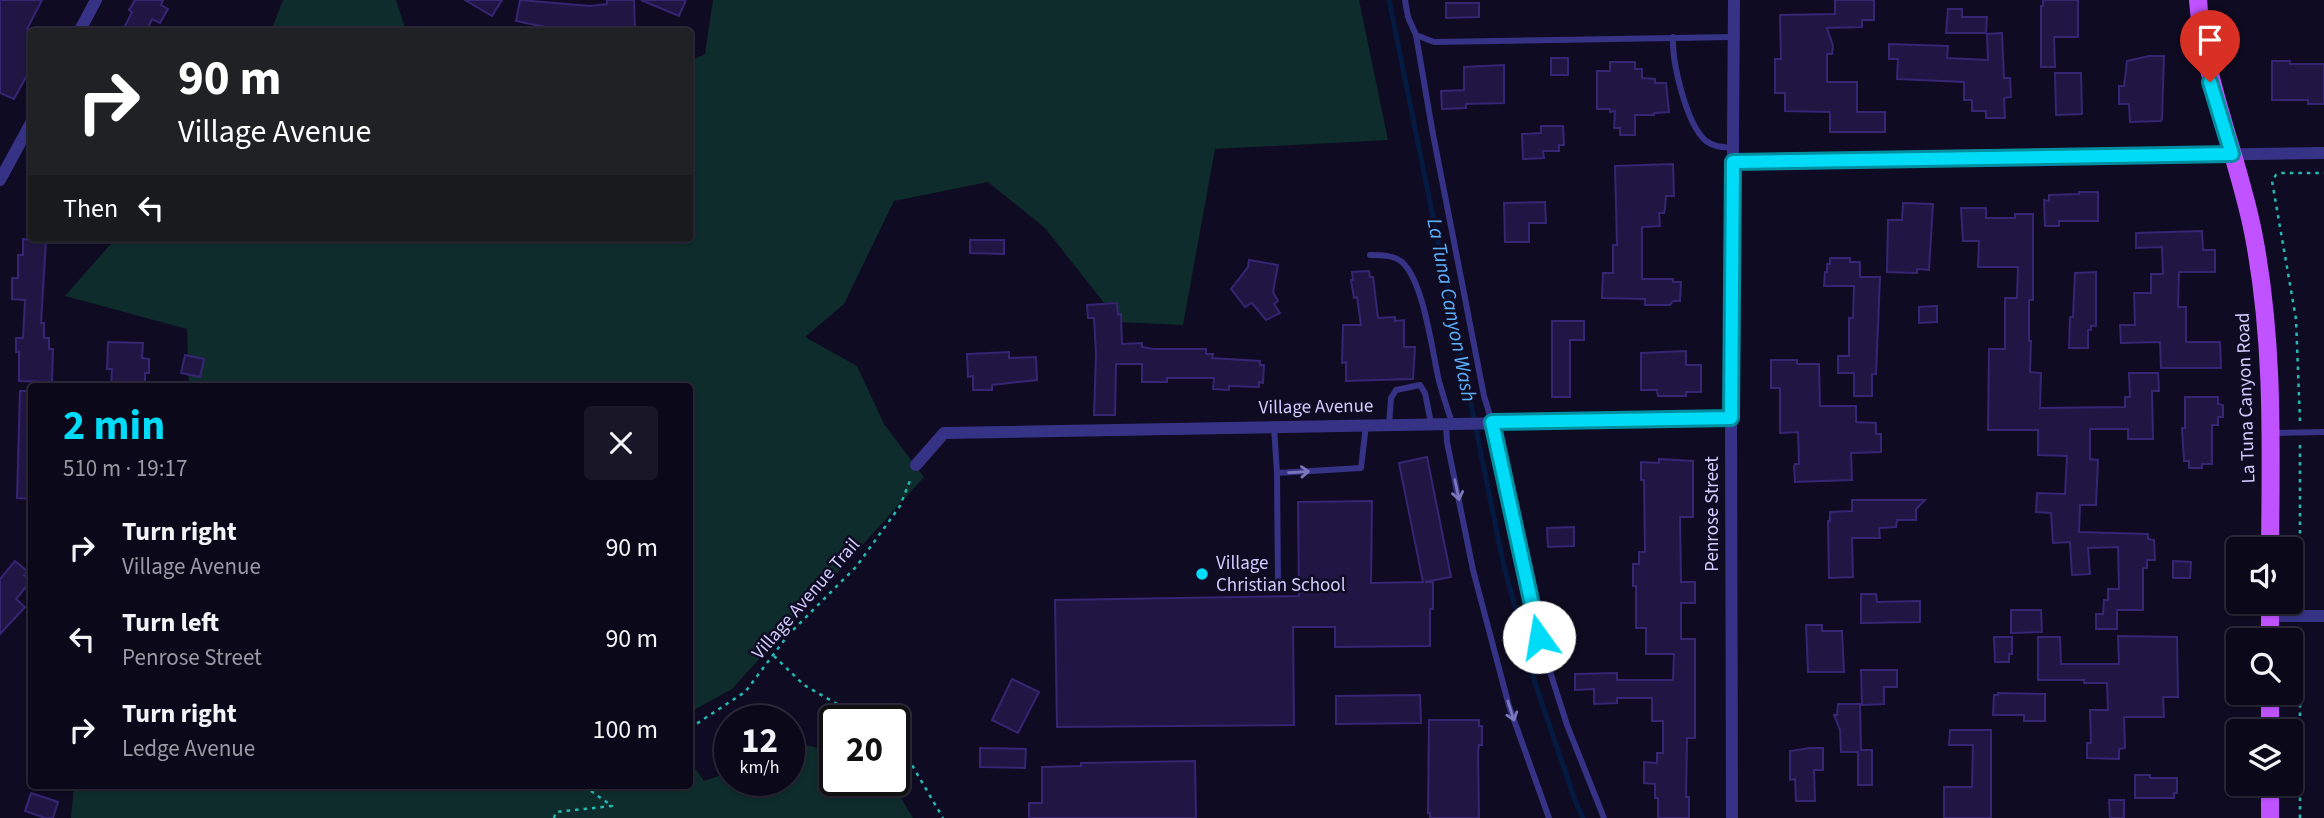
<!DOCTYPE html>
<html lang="en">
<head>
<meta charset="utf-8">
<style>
	:root { --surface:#0b081a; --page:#191627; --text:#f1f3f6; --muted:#9a9aa2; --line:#2b2939; --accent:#00dcf7 }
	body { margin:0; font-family:"Source Sans 3",sans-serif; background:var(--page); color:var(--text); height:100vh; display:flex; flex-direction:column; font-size:26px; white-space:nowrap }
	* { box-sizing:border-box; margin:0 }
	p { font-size:23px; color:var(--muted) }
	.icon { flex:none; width:38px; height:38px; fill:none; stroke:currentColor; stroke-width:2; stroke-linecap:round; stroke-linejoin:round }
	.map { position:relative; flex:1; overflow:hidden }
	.sheet { position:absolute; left:28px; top:383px; width:665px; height:406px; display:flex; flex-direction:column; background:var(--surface); border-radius:7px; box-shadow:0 2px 5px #0004,0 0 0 2px var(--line) }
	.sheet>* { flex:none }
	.guide { position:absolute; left:28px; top:28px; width:665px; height:214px; border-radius:7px; box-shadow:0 2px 5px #0004,0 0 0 2px var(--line); background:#202124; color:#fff; overflow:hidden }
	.tools { position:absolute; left:2226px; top:537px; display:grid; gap:14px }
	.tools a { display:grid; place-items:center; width:77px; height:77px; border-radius:7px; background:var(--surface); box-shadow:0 2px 5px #0004,0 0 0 2px var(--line); font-size:35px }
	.speed { position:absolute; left:714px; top:705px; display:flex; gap:14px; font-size:35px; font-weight:700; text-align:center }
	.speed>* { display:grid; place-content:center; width:91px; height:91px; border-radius:50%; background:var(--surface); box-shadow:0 2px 5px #0004,0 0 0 2px var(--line); line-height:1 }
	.speed small { font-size:18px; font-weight:400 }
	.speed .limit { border:4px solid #111; border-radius:10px; background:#fff; color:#111 }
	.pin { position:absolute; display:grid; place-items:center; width:60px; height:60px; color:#fff; margin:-72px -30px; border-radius:50% 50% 50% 0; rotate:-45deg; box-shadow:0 0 7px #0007 }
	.pin .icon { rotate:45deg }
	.me { position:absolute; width:77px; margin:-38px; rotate:347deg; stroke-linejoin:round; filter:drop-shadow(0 0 5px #0008) }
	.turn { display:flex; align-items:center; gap:24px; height:147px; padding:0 35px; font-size:32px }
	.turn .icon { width:91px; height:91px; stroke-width:2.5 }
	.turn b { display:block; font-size:49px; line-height:60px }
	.then { display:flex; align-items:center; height:66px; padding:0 35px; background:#0003; gap:14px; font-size:26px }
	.round { display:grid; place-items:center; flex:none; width:74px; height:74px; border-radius:7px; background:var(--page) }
	.head { display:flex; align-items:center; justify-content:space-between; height:119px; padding:0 35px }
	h1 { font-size:42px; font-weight:700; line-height:52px; color:var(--accent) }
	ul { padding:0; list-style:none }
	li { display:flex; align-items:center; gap:21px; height:91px; padding:0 35px }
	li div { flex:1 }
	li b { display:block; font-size:26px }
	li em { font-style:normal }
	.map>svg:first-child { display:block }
	.green { fill:#0e2c2b }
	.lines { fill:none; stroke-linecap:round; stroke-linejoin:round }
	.stream { stroke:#051a41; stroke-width:5 }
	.building { fill:#1f1644; stroke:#352573; stroke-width:2 }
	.path { stroke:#23bcb4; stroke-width:2.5; stroke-dasharray:3.5 5; stroke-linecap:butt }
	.lane { stroke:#363285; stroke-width:6 }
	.street { stroke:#363285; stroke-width:12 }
	.primary { stroke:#c053ff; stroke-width:18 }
	.oneway { stroke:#7c77bc }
	.route-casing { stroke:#008fa1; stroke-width:18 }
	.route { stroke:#00dcf7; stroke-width:12 }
	.poi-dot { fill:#00dcf7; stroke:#0f0b22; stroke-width:2.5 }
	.labels { text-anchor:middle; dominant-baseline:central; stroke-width:5; stroke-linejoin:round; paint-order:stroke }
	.street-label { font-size:19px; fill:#d2ccff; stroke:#0f0b22 }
	.poi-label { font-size:19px; fill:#d2ccff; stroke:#0f0b22; text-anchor:start }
	.water-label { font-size:21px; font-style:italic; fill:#5ab1ff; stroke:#0f0b22 }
</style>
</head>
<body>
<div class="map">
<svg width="2324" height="818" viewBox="0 0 2324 818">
	<rect width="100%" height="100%" fill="#0f0b22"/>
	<g class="green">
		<path d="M283,0H396L406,31H271Z"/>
		<path d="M713,0H1359L1388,140L1215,149L1183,325L1119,322L1045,228L988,182L894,201L844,304L805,337L857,366L884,424L924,477L732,689L690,712V387H189L187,329L65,296L116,238H690V61L705,54Z"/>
		<path d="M807,745L835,753V780L891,781L913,818H71L74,786H690V761L704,781L730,772V780H789V751Z"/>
	</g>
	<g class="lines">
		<path class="stream" d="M1389,0L1503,562L1535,683L1575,800L1583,818"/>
	</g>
	<g class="building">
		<path d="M0,0H42L27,29L32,31V66L14,99L0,93Z"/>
		<path d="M135,0H163L161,5L168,9L160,23L152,19L146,32H135L125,26L132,12L129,10Z"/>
		<path d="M465,0H502L492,16Z"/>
		<path d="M520,0L590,6L607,4V0H634L635,32H570L516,21Z"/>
		<path d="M641,0H686L679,16Z"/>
		<path d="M1835,0H1874V20H1862V27L1827,28L1833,46L1832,54H1827V82H1857V112H1885V132H1830V112L1785,111V93H1775V59H1781L1780,15L1835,14Z"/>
		<path d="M2043,0H2078V37H2054L2055,67H2041V6H2043Z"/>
		<path d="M1446,3H1479V17L1446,18Z"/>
		<path d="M1948,9H1962V17H1987L1986,33H1946Z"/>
		<path d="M2002,33L2004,78H2010L2011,97L2004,98L2005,118H1986V111H1972V100H1964V82L1897,79L1898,59H1889V44L1948,46L1947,58L1988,60L1987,34Z"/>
		<path d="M2149,56H2164L2162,119L2161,121L2130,122L2129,104H2119V86H2124L2127,61Z"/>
		<rect x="1551" y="58" width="17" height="17"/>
		<path d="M2272,61H2290V64H2324V104H2308V100H2272Z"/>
		<path d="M1610,62H1635V69H1642V78L1655,79V83H1666L1669,112L1654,113V115H1635V135H1620V128H1614L1615,111L1610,112V109H1597V71H1610Z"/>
		<path d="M1504,65V103L1466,104V108L1442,109L1441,91L1464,90V67Z"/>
		<path d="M2055,73H2081L2082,114L2056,115Z"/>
		<path d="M1541,126H1563L1564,145H1559V151H1543L1544,158L1523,159L1522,134L1541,133Z"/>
		<path d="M1673,164L1674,196H1666L1665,209L1664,213H1659L1660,226L1642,227V279H1673V282H1681L1680,301H1673L1670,305H1645V299L1602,298L1603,273H1613V245H1617L1615,166Z"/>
		<path d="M2079,192H2098V221H2059V226H2045L2044,200L2049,201V195L2079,194Z"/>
		<path d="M1545,202L1546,223H1529V242H1505L1504,203Z"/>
		<path d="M1903,203L1933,204L1929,270L1917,269V273L1887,272L1888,220H1902Z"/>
		<path d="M1961,208H1986V218H2015V214H2033V300H2029V341H2031L2030,372L2041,373L2040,408L2125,407V397H2130L2129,373H2158L2159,391H2152L2153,439H2128V429H2090V459L2098,460L2096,505H2080L2079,532L2148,534V539L2154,540L2155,560H2147V568H2143V610H2117V629H2096V614H2103L2104,600H2108V589H2119L2118,547L2088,548L2090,574L2072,575L2070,542L2053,543L2051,513L2036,512L2037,493L2065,494L2067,456L2038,455V430H1988L1989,349H2005V298H2017L2018,267H1978L1979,241H1963Z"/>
		<path d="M2202,231L2203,250H2215V272H2179L2178,307H2186V342H2220L2221,368H2161L2160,342L2121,343L2120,325H2135L2134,293H2151V274H2163L2162,247L2136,248V233Z"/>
		<path d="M23,239L46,240L41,323H44V338H49V349H53L52,382L19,381V352H16V338H23L25,300L12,299V278H18V255H23Z"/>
		<path d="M970,240H1004V254L970,253Z"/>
		<path d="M1830,258H1850V262H1860V277H1880L1876,374H1872V396H1854V373H1838V356H1849V318H1853L1854,286H1824L1825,272H1827V264H1830Z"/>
		<path d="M1249,260L1278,265L1273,292L1278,301L1274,304L1280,313L1266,320L1252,303L1245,307L1231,289L1248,267Z"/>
		<path d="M1369,271L1370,277H1373L1378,318L1395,317V321L1404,320V347H1415L1413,379L1346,381V362L1342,363L1343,325H1361L1357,297L1354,298L1351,280H1353L1352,272Z"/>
		<path d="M2096,272V326H2091V330H2088V348H2069L2070,317H2073L2075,273Z"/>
		<path d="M1117,303L1118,315L1121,314L1122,344L1142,343V347L1154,349H1206V354H1213L1212,358L1260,361V365H1264L1263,383L1259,382V387L1229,386V390L1213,389L1214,378H1167V382H1142V364H1116L1115,415H1094L1096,354L1094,318H1088L1087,305Z"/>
		<path d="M1937,306V322L1919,323V307Z"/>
		<path d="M1552,321H1584V340H1570V397H1552Z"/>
		<path d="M108,342L143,343L142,358L149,359V373H145V387H111L112,369H107Z"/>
		<path d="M1686,351V365H1701V392H1686V396H1658L1657,390H1641V353Z"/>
		<path d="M1009,352V358L1036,357L1037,380L992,385V390H973V376L968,377L967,354Z"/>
		<path d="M185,355L204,359L200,377L181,373Z"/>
		<path d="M1771,360H1797V364H1819L1820,406H1856V422L1876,423V434H1881V452L1851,453L1852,480L1795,482L1794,467L1795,464H1799L1798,432L1780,433V388H1771Z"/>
		<path d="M20,391H32V499L17,498Z"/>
		<path d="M2185,397H2218V404L2223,405V417H2218V425H2212V464H2202V468H2189V461H2184L2182,428H2185Z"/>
		<path d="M1427,457L1451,577L1425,582H1433V609H1430V646L1335,647V627H1293L1294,725L1057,727L1055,600L1299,596L1298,502L1372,501L1371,583L1423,582L1399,463Z"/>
		<path d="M1659,459L1693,461V517H1680L1681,582H1695V603H1681V639H1695V738H1687L1686,797H1689V818H1658V798H1655V784L1644,783V762L1657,763V753H1663V721H1652V698H1617V703L1594,704V689L1575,690V674L1617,673V680H1673L1674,654H1646V628H1636V586H1633V564H1639V552H1645L1644,480H1641V462L1659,463Z"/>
		<path d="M1852,500H1925L1916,509V520H1897L1896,527L1879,528L1880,538H1852L1853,577L1829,578L1828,521H1830V512L1852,511Z"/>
		<path d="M1574,527V546L1548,547L1547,528Z"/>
		<path d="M15,561L27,571L24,575L31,581L16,599L25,607L0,634V579Z"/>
		<path d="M2173,561L2191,562L2190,578H2173Z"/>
		<path d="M1861,594H1876L1877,602L1920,601V622L1861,623Z"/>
		<path d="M2011,610H2041L2042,632L2011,633Z"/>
		<path d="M1806,625H1822V631H1842L1844,672H1808Z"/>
		<path d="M2118,636L2177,637L2178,697H2163L2164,717H2124L2125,748L2119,749V759L2087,758V743H2091L2090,710H2108L2107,683H2084V680H2038V637H2060L2061,664H2119Z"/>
		<path d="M1994,637H2012V654H2009V662H1995Z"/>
		<path d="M1861,670H1897V687H1884V704L1862,705Z"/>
		<path d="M1012,679L1039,692L1018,733L992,720Z"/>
		<path d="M1998,693L2045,694V721H2024V715H1993L1994,695H1998Z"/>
		<path d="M1420,695L1421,723L1336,724V696Z"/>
		<path d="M1838,704H1860L1861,750H1872V785H1858V752H1841L1840,730L1834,715H1837Z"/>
		<path d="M1429,720H1479V726H1482V745H1479L1478,752L1479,818H1430V813H1428Z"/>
		<path d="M1950,730H1991V818H1944V787H1972L1973,745H1949Z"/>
		<path d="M980,748L1026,749L1025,768L980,767Z"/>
		<path d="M1810,748H1823V770H1814L1815,801H1796L1795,779L1790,780V751Z"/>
		<path d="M1195,761L1196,818H1029V803H1042V767L1081,766V763Z"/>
		<path d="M2135,775H2150V778H2177V793H2174V798H2135Z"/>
		<path d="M31,793L58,802L53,818H45L25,811Z"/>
		<path d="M2109,800H2124V818H2110Z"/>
	</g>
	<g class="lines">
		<g class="path">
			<path d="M2300,421L2296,319L2272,181L2276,175L2282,173H2324"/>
			<path d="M2300,445V603"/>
			<path d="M774,656L804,685L851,712L862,721"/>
			<path d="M690,728L745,692L789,634L856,567L900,506L911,478"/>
			<path d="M894,748L909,760L943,818"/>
			<path d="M554,818L556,812L612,806L584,786"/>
			<path d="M2300,818V631"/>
		</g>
		<g class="lane">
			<path d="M1405,0L1408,17L1416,35L1434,42L1734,37"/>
			<path d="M1416,35L1432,129L1484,396L1492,422L1539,637L1567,725L1604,818"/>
			<path d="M1673,37C1672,62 1686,124 1706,141C1714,147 1723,147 1732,148"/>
			<path d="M1370,255C1380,255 1394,255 1402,262C1424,282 1432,351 1439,381C1443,395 1447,409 1452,422"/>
			<path d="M1389,425L1391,398L1396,390L1420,385L1425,393L1431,423"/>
			<path d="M1446,425L1447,442L1473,570L1509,706L1549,818"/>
			<path d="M1274,427L1277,473L1361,468L1366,425"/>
			<path d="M2273,433L2324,432"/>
			<path d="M1277,473L1278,586"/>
		</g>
		<g class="street">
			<path d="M79,32L96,0"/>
			<path d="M1733,162L2324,153"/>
			<path d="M0,180L32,121"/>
			<path d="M916,465L944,433L1731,419"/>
			<path d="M2270,616H2324"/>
			<path d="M1732,818L1731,419L1734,0"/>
		</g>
		<g class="primary">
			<path d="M2198,0C2204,83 2237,152 2253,232C2274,339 2271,442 2270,550"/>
			<path d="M2270,640V602"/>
			<path d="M2270,732V693"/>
			<path d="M2270,818V784"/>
		</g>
	</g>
	<defs><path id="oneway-shaft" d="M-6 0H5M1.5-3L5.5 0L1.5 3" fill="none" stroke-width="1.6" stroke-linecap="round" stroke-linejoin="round" transform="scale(1.75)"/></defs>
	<g class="oneway">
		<use href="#oneway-shaft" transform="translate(1299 472) rotate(-3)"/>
		<use href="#oneway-shaft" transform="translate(1457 490) rotate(78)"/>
		<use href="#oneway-shaft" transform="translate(1511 711) rotate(72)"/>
	</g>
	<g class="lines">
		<g class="route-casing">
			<path id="route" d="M1539,637L1492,422L1731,418L1733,162L2232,154L2210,82"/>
		</g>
		<use href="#route" class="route"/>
	</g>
	<circle class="poi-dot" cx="1202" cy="574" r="7"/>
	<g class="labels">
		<g class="street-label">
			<text transform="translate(2246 398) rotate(-92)">La Tuna Canyon Road</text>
			<text transform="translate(1316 407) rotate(-1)">Village Avenue</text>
			<text transform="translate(1712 514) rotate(-90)">Penrose Street</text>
			<text transform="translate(806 599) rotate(-49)">Village Avenue Trail</text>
		</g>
		<g class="poi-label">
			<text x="1216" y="563">Village<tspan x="1216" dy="22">Christian School</tspan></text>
		</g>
		<g class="water-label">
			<text transform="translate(1452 310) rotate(79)">La Tuna Canyon Wash</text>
		</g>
	</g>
</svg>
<div class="tools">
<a><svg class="icon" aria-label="sound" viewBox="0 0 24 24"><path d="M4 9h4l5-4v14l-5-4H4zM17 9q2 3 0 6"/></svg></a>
<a><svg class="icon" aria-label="search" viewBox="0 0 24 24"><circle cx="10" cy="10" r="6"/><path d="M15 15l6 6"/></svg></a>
<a><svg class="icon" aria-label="layers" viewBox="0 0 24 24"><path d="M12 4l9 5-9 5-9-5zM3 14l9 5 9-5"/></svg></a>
</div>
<div class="speed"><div>12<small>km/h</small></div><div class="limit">20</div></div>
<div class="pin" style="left:2210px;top:82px;background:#d93025"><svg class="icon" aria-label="arrive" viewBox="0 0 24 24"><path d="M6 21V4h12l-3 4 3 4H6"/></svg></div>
<svg class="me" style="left:1539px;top:637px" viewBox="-20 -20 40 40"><circle r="19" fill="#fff"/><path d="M0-13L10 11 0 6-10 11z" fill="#00dcf7"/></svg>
<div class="guide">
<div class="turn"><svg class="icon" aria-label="right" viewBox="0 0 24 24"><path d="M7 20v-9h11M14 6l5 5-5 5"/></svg><div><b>90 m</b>Village Avenue</div></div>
<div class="then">Then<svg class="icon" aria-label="left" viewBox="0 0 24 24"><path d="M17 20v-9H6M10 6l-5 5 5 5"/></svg></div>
</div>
<section class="sheet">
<div class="head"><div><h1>2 min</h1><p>510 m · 19:17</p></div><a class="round"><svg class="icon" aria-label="close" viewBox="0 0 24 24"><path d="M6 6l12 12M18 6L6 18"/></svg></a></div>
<ul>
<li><svg class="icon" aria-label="right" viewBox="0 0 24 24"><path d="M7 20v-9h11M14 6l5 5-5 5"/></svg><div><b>Turn right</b><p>Village Avenue</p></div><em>90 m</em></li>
<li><svg class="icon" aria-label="left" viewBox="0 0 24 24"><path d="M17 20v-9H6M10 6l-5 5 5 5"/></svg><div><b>Turn left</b><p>Penrose Street</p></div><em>90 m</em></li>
<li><svg class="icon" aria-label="right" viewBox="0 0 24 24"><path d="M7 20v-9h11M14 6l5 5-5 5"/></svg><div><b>Turn right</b><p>Ledge Avenue</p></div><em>100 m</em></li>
</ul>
</section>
</div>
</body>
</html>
